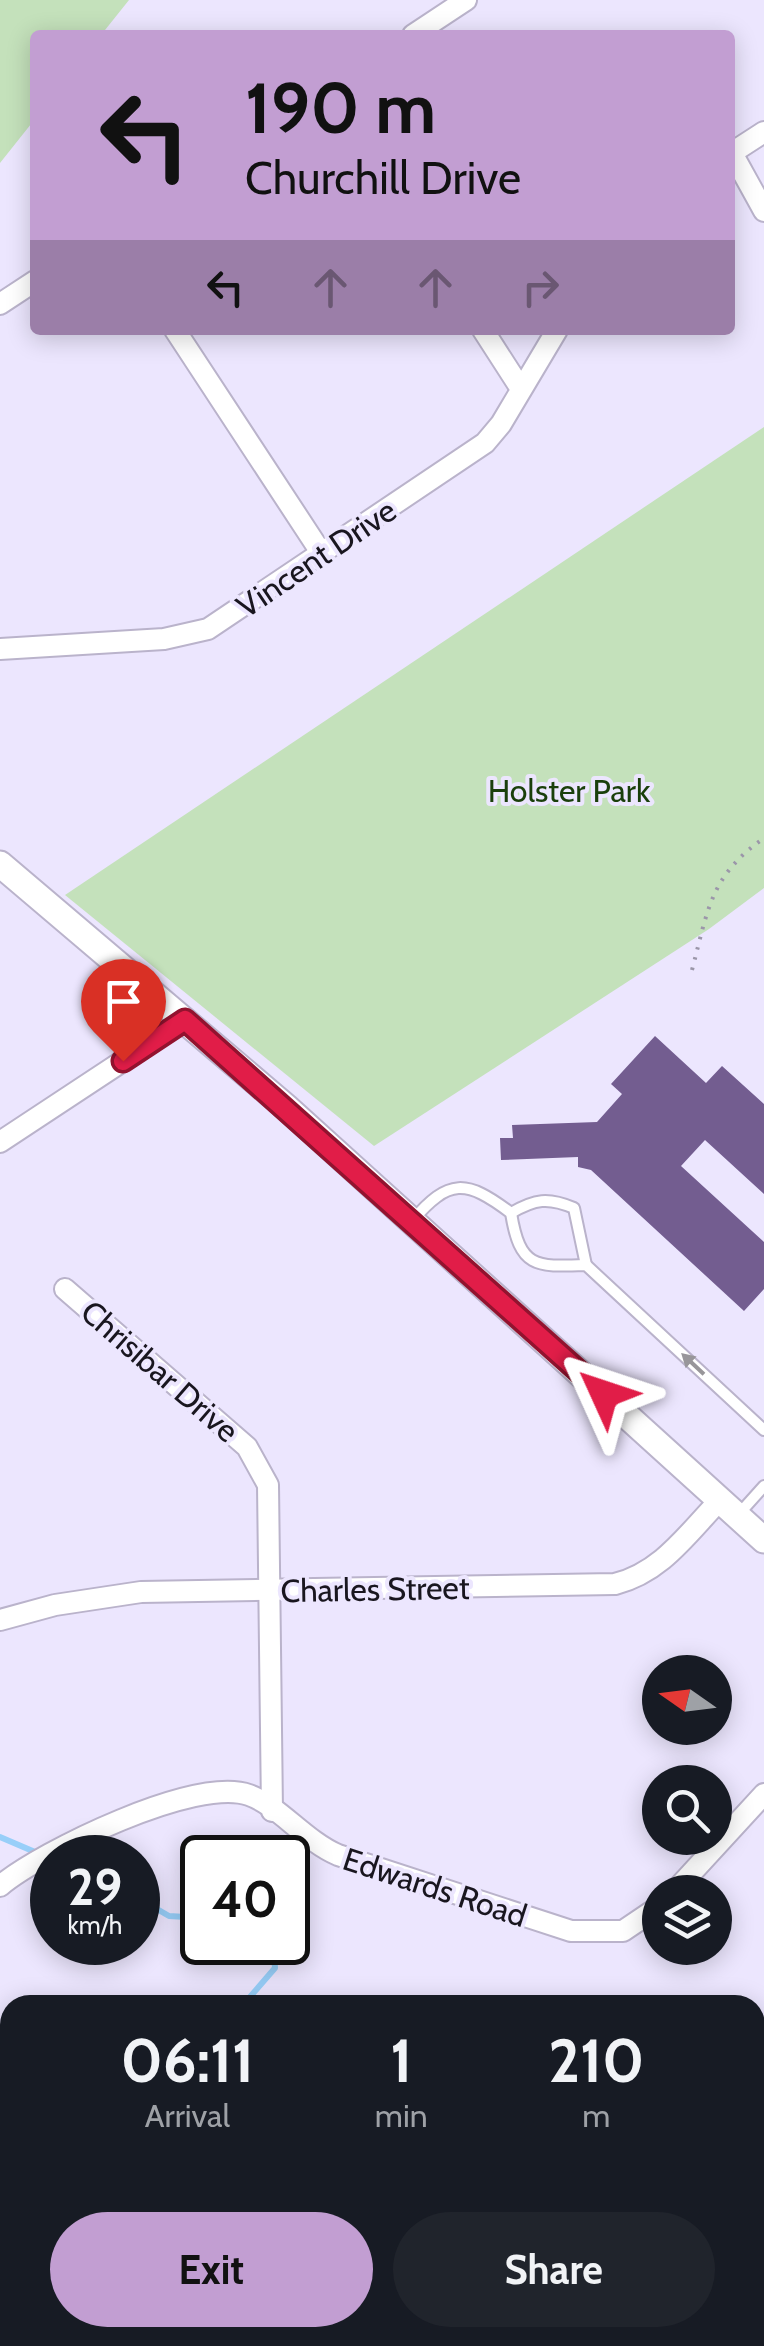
<!DOCTYPE html>
<html lang="en">
<head>
<meta charset="utf-8">
<style>
	:root { --surface:#171b24; --page:#20242c; --text:#f1f3f6; --muted:#9ea1a6; --accent:#c29ed2 }
	body { margin:0; font-family:Cabin,sans-serif; background:var(--page); color:var(--text); height:100vh; display:flex; flex-direction:column; font-size:38px; white-space:nowrap }
	* { box-sizing:border-box; margin:0 }
	p { font-size:32px; color:var(--muted) }
	.icon { flex:none; width:55px; height:55px; fill:none; stroke:currentColor; stroke-width:2; stroke-linecap:round; stroke-linejoin:round }
	.map { position:relative; flex:1; overflow:hidden }
	.sheet { position:absolute; left:0px; top:1995px; width:765px; height:352px; display:flex; flex-direction:column; background:var(--surface); border-radius:30px 30px 0 0; box-shadow:0 5px 25px #0003 }
	.sheet>* { flex:none }
	.hud { position:absolute; left:30px; top:30px; width:705px; height:305px; border-radius:10px; box-shadow:0 5px 25px #0003; background:#c29ed2; color:#111; overflow:hidden }
	.needle { width:65px; rotate:284deg }
	.controls { position:absolute; left:642px; top:1655px; display:grid; gap:20px }
	.controls a { display:grid; place-items:center; width:90px; height:90px; border-radius:50%; background:var(--surface); box-shadow:0 5px 25px #0003; font-size:50px }
	.speed { position:absolute; left:30px; top:1835px; display:flex; gap:20px; font-size:50px; font-weight:700; text-align:center }
	.speed>* { display:grid; place-content:center; width:130px; height:130px; border-radius:50%; background:var(--surface); box-shadow:0 5px 25px #0003; line-height:1 }
	.speed small { font-size:25px; font-weight:400 }
	.speed .limit { border:5px solid #111; border-radius:15px; background:#fff; color:#111 }
	.pin { position:absolute; display:grid; place-items:center; width:85px; height:85px; color:#fff; margin:-102px -42px; border-radius:50% 50% 50% 0; rotate:-45deg; box-shadow:0 0 10px #0007 }
	.pin .icon { rotate:45deg }
	.me { position:absolute; width:110px; margin:-55px; rotate:312deg; stroke-linejoin:round; filter:drop-shadow(0 0 8px #0008) }
	.turn { display:flex; align-items:center; gap:35px; height:210px; padding:0 50px; font-size:45px }
	.turn .icon { width:130px; height:130px; stroke-width:2.5 }
	.turn b { display:block; font-size:70px; line-height:85px }
	.lanes { display:flex; align-items:center; height:95px; padding:0 50px; background:#0003; justify-content:center; gap:50px; direction:ltr }
	.lanes .off { opacity:.35 }
	.eta { display:flex; justify-content:space-evenly; align-items:center; height:170px; text-align:center }
	.eta b { font-size:60px; font-weight:800; line-height:70px }
	.button { display:flex; gap:20px; margin-top:auto; padding:20px 50px }
	.button a { flex:1; height:115px; border-radius:60px; background:var(--accent); color:#111; font-size:40px; font-weight:800; line-height:115px; text-align:center }
	.button a+a { background:var(--page); color:var(--text) }
	.map>svg:first-child { display:block }
	.green { fill:#c4e1bb }
	.lines { fill:none; stroke-linecap:round; stroke-linejoin:round }
	.stream { stroke:#98cff9; stroke-width:6 }
	.building { fill:#735d90 }
	.service-casing { stroke:#bab3cb; stroke-width:14 }
	.minor-casing { stroke:#bab3cb; stroke-width:24 }
	.tertiary-casing { stroke:#bab3cb; stroke-width:29 }
	.path { stroke:#9b96a9; stroke-width:4; stroke-dasharray:2.5 8; stroke-linecap:butt }
	.service { stroke:#fff; stroke-width:10 }
	.minor { stroke:#fff; stroke-width:20 }
	.tertiary { stroke:#fff; stroke-width:25 }
	.oneway { fill:#98969a }
	.route-casing { stroke:#92132f; stroke-width:25 }
	.route { stroke:#e11d48; stroke-width:18 }
	.labels { text-anchor:middle; dominant-baseline:central; stroke-width:8; stroke-linejoin:round; paint-order:stroke }
	.street-label { font-size:32px; fill:#19161f; stroke:#ece6fe }
	.park-label { font-size:32px; fill:#1a3f0b; stroke:#ece6fe }
</style>
</head>
<body>
<div class="map">
<svg width="764" height="2346" viewBox="0 0 764 2346">
	<rect width="100%" height="100%" fill="#ece6fe"/>
	<g class="green">
		<path d="M0,0H129L101,35H35V119L0,163Z"/>
		<path d="M764,427V888L709,929L374,1146L65,895Z"/>
	</g>
	<g class="lines">
		<g class="stream">
			<path d="M0,1837L42,1855"/>
			<path d="M138,1898L169,1916L202,1918"/>
			<path d="M243,2005L275,1968L273,1942"/>
			<path d="M755,2081L764,2082"/>
		</g>
	</g>
	<path class="building" d="M655,1036L706,1083L722,1066L764,1104V1194L705,1140L681,1166L764,1242V1289L744,1311L591,1170L578,1167V1157L501,1160L500,1138H513L512,1125L597,1122L622,1094L611,1084Z"/>
	<g class="lines">
		<g class="service-casing">
			<g id="service">
				<path d="M511,1213C535,1199 548,1197 574,1208L586,1265"/>
				<path d="M412,1221C449,1178 466,1179 511,1213C520,1268 535,1267 586,1265L764,1430"/>
				<path d="M738,1515L764,1486"/>
			</g>
		</g>
		<g class="minor-casing">
			<g id="minor">
				<path d="M413,35L466,0"/>
				<path d="M732,153L764,211"/>
				<path d="M730,154L764,132"/>
				<path d="M0,304L35,281"/>
				<path d="M175,330L322,554"/>
				<path d="M483,330L521,389"/>
				<path d="M0,649L164,639L208,629L485,443L501,424L557,330"/>
				<path d="M0,1142L185,1020"/>
				<path d="M65,1289L247,1447L268,1485L272,1811"/>
				<path d="M0,1620L55,1605L141,1592L615,1584C662,1572 687,1534 720,1500"/>
				<path d="M0,1886C42,1851 196,1776 249,1795C278,1805 305,1841 338,1855L571,1931H623L660,1906"/>
				<path d="M674,1892L764,1794"/>
				<path d="M650,2338L669,2346"/>
				<path d="M213,2346L220,2338"/>
			</g>
		</g>
		<g class="tertiary-casing">
			<path id="tertiary" d="M0,864L286,1107L764,1540"/>
		</g>
		<path class="path" d="M692,970C708,910 710,876 764,838"/>
		<use href="#service" class="service"/>
		<use href="#minor" class="minor"/>
		<use href="#tertiary" class="tertiary"/>
	</g>
	<defs><path id="oneway-solid" d="M-6-.8H1V-3.2L6.5 0L1 3.2V.8H-6Z" transform="scale(2.5)"/></defs>
	<use class="oneway" href="#oneway-solid" transform="translate(693 1364) rotate(-137)"/>
	<g class="lines">
		<g class="route-casing">
			<path id="route" d="M123,1061L185,1020L604,1394"/>
		</g>
		<use href="#route" class="route"/>
	</g>
	<g class="labels">
		<g class="street-label">
			<text transform="translate(316 558) rotate(-34)">Vincent Drive</text>
			<text transform="translate(160 1371) rotate(41)">Chrisibar Drive</text>
			<text transform="translate(375 1589) rotate(-1)">Charles Street</text>
			<text transform="translate(435 1887) rotate(18)">Edwards Road</text>
		</g>
		<g class="park-label">
			<text x="569" y="790">Holster Park</text>
		</g>
	</g>
</svg>
<div class="controls">
<a><svg class="needle" viewBox="-14 -14 28 28"><path d="M0-13l5 13h-10z" fill="#e53935"/><path d="M0 13l5-13h-10z" fill="#9ea1a6"/></svg></a>
<a><svg class="icon" aria-label="search" viewBox="0 0 24 24"><circle cx="10" cy="10" r="6"/><path d="M15 15l6 6"/></svg></a>
<a><svg class="icon" aria-label="layers" viewBox="0 0 24 24"><path d="M12 4l9 5-9 5-9-5zM3 14l9 5 9-5"/></svg></a>
</div>
<div class="speed"><div>29<small>km/h</small></div><div class="limit">40</div></div>
<div class="pin" style="left:123px;top:1061px;background:#d93025"><svg class="icon" aria-label="arrive" viewBox="0 0 24 24"><path d="M6 21V4h12l-3 4 3 4H6"/></svg></div>
<svg class="me" style="left:604px;top:1394px" viewBox="-20 -20 40 40"><path d="M0-17L14 15 0 8-14 15z" fill="#e11d48" stroke="#fff" stroke-width="4"/></svg>
<div class="hud">
<div class="turn"><svg class="icon" aria-label="left" viewBox="0 0 24 24"><path d="M17 20v-9H6M10 6l-5 5 5 5"/></svg><div><b>190 m</b>Churchill Drive</div></div>
<div class="lanes"><svg class="icon" aria-label="left" viewBox="0 0 24 24"><path d="M17 20v-9H6M10 6l-5 5 5 5"/></svg><svg class="icon off" aria-label="ahead" viewBox="0 0 24 24"><path d="M12 20V5M6 11l6-6 6 6"/></svg><svg class="icon off" aria-label="ahead" viewBox="0 0 24 24"><path d="M12 20V5M6 11l6-6 6 6"/></svg><svg class="icon off" aria-label="right" viewBox="0 0 24 24"><path d="M7 20v-9h11M14 6l5 5-5 5"/></svg></div>
</div>
<section class="sheet">
<div class="eta">
<div><b>06:11</b><p>Arrival</p></div>
<div><b>1</b><p>min</p></div>
<div><b>210</b><p>m</p></div>
</div>
<div class="button"><a>Exit</a><a>Share</a></div>
</section>
</div>
</body>
</html>
